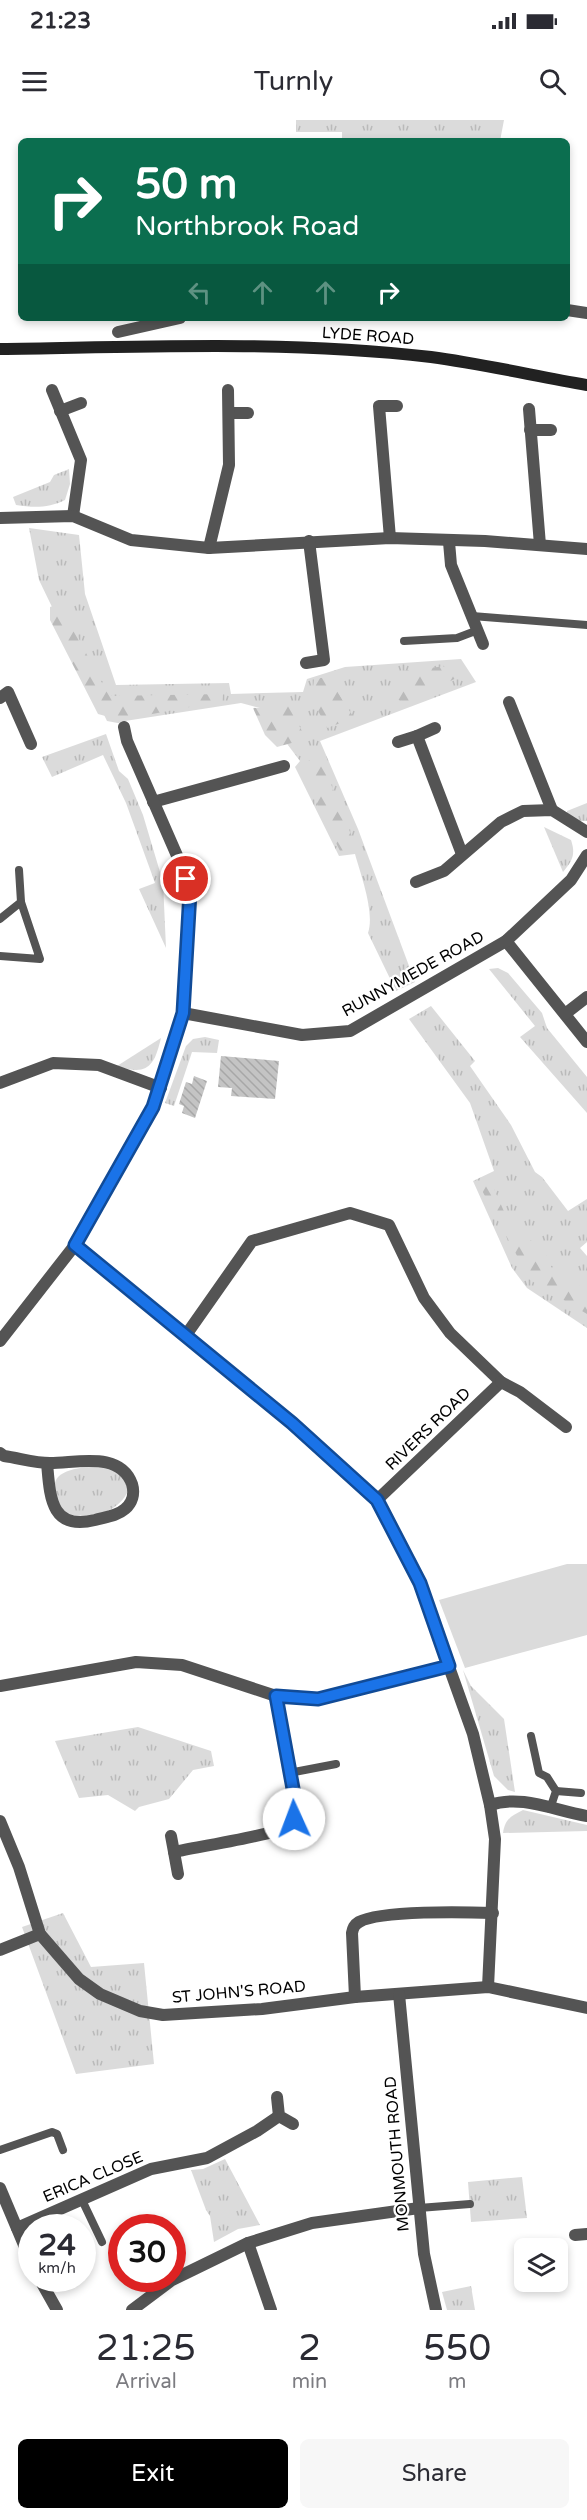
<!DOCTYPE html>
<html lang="en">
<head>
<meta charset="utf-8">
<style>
	:root { --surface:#fff; --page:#f7f7f7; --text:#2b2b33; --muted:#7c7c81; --accent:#000 }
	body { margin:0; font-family:"Varela Round",sans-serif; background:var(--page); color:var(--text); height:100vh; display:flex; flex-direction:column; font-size:22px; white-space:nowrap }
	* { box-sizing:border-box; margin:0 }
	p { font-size:20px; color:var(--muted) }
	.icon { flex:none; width:33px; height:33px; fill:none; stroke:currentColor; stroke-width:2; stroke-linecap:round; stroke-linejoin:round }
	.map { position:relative; height:2190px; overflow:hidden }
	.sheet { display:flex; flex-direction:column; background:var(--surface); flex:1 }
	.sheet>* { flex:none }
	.hud { position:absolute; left:18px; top:18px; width:552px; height:183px; border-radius:9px; box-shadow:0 3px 9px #0003; background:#0b6e4f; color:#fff; overflow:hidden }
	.buttons { position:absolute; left:514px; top:2118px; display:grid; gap:12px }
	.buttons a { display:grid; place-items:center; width:54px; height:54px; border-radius:9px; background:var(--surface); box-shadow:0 3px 9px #0003; font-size:30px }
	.speed { position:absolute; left:18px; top:2094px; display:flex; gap:12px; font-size:30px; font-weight:700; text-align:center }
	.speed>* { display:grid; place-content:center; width:78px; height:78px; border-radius:50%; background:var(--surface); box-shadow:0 3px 9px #0003; line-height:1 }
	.speed small { font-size:15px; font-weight:400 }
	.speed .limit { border:9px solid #d22; background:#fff; color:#111 }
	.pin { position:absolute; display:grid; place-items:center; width:51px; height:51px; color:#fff; margin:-26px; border:3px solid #fff; border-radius:50%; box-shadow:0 2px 6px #0007 }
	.me { position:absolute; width:66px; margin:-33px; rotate:358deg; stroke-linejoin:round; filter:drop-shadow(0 0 4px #0008) }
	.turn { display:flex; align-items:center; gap:21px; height:126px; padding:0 18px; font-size:27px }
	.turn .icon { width:78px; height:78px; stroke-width:2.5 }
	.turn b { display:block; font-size:42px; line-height:51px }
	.lanes { display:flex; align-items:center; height:57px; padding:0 18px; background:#0003; justify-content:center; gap:30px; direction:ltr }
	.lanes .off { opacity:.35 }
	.eta { display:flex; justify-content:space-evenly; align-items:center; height:102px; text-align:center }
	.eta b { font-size:36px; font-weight:600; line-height:42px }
	.primary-button { display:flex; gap:12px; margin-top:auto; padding:12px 18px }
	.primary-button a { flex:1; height:69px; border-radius:9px; background:var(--accent); color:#fff; font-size:24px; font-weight:600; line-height:69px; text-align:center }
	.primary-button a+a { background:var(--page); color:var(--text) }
	.status { display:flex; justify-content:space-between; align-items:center; height:42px; padding:0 30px; background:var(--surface); direction:ltr }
	.status svg { height:16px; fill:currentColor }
	header { display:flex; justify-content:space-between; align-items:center; height:78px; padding:0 18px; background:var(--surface); font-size:27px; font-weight:600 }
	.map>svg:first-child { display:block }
	.grass { fill:url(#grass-tufts) }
	.forest { fill:url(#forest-firs) }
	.park { fill:#dbdbdb }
	.building { fill:url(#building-back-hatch) }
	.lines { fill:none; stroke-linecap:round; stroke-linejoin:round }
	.lane { stroke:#545454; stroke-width:8 }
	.street { stroke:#545454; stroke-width:12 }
	.secondary { stroke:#212121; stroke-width:12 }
	.route-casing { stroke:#114b97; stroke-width:15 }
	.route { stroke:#1a73e8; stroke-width:10 }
	.labels { text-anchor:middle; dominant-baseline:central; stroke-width:4.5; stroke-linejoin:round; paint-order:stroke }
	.street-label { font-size:16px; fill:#000; stroke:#fff }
</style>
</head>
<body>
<div class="status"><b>21:23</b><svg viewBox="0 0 49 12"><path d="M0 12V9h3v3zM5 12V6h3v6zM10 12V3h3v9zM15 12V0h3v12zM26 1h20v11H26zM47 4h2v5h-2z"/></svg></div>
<header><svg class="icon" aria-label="menu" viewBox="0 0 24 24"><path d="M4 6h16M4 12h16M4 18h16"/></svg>Turnly<svg class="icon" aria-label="search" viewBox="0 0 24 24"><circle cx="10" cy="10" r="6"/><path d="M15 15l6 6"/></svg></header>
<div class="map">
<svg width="587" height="2190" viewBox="0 0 587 2190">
	<defs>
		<pattern id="grass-tufts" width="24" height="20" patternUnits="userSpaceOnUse" patternTransform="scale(1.5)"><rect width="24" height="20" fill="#dbdbdb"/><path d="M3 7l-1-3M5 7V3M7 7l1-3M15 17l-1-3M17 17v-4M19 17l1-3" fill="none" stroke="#bababa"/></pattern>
		<pattern id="forest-firs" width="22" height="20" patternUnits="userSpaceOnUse" patternTransform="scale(1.5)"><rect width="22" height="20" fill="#dbdbdb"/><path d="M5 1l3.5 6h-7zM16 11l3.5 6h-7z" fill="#bababa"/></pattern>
		<pattern id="building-back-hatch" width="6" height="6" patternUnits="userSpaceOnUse" patternTransform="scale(1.5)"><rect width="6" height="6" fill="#c4c4c4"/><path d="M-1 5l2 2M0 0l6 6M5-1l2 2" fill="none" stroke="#a7a7a7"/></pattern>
	</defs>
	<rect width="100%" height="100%" fill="#fff"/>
	<g class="grass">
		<path d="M296,0H504L500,21H342V12H296Z"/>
		<path d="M69,349L70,364L65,380C49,388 34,388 16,385L13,377L50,362L54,355Z"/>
		<path d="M29,408L79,415L85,474L116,565L229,563L231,574L303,572L307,559L345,547L461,539L476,562L320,621L358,709L415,862L396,871L368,813C375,792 361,756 355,734L339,736L295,647L300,641L260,588L241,583L125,601L123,604L107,601L39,460Z"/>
		<path d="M106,614L119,651L128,659L143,695L163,762L166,828L139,769L155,763L126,683L103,635L52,657L42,637Z"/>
		<path d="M587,683V701H577L567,695V691Z"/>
		<path d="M544,707L571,720C576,735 572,741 563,752Z"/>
		<path d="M498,848L508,853L542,893L547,908L587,957V993L520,917L535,906L489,849Z"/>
		<path d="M431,886L475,941L470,946L511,1005L535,1052L542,1057L568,1091L587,1079V1122L580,1128L587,1136V1208L527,1168L512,1148L473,1061L494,1051L470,983L409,899Z"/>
		<path d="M205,917L219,920L217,933L192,932L174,986L165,983L186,926L193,919Z"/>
		<path d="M161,918C154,947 147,956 117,946Z"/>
		<path d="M103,1346C118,1350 124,1356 128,1371C118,1394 87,1400 64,1393C38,1351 69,1348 103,1346Z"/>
		<path d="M463,1550L471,1566L504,1599L515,1672L508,1670L494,1656Z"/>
		<path d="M138,1607L211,1631L214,1646L193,1650L169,1679L139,1687L135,1691L108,1675L79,1678L55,1621Z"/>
		<path d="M523,1690L587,1705V1711L503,1713C505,1699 511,1696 523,1690Z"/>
		<path d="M63,1793L91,1847L144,1843L154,1944L76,1954L22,1807Z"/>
		<path d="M225,2039L260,2105L238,2109L214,2122L210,2096L206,2090L191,2050L203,2049Z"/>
		<path d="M522,2057L527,2098L471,2102L468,2062Z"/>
		<path d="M471,2166L475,2190H447L442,2172Z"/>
	</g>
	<g class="forest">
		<path d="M61,483L96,553L110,576L223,574L222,581L120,600L98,594L50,500V487Z"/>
		<path d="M456,545L462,555L408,583L393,578V564L402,551Z"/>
		<path d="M328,557L354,598L327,608L312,579L314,559Z"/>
		<path d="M289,586L306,619L277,627L265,615L253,588Z"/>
		<path d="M319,634L358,732L341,733L299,647Z"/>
		<path d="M489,1058L511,1107L545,1130L551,1147L574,1161L587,1172V1194L530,1160L478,1063Z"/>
	</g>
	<path class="park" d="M567,1444H587V1515L465,1548L439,1480Z"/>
	<g class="building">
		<path d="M221,936L279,941L275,979L231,976L232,968L218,967Z"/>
		<path d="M194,956L207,961L195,998L182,993L184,986L179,984L186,962L192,964Z"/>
	</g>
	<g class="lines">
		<g class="lane">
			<path d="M472,496L587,505"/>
			<path d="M404,521L457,518L478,510"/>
			<path d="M0,799L21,782L19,750"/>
			<path d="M0,836L40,839L21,782"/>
			<path d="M531,1616L539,1653L547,1657L556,1671L550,1689"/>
			<path d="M289,1653L336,1644"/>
			<path d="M556,1671L581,1673"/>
			<path d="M0,2030L52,2012L57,2014L63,2030"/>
			<path d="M82,2080L102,2122"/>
			<path d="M419,2088L470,2084"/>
		</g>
		<g class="street">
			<path d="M567,190L587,193"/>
			<path d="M118,212L180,198"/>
			<path d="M52,270L81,340L73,396"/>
			<path d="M529,289L540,425"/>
			<path d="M60,291L81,283"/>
			<path d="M229,293H248"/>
			<path d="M530,310H551"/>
			<path d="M0,398L73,396L131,420L209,428L390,418L485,421L587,429"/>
			<path d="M390,418L379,286H397"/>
			<path d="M449,422L451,445L483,524"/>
			<path d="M209,428L229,345L228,270"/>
			<path d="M306,543L324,540L309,421"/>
			<path d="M0,578L8,572L31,624"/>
			<path d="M509,582L552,690"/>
			<path d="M417,616L435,608"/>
			<path d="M398,622L417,616L462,734"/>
			<path d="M153,682L284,646"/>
			<path d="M416,762L444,751L501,702L523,691L552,690L587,712"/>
			<path d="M506,821L587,922"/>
			<path d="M183,893L302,915L350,911L506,821L571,760L587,735"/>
			<path d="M565,894L587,877"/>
			<path d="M0,963L53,943L99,945L161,968"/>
			<path d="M75,1125L292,1303L377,1380L419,1463L473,1614L490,1685L495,1719L488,1867"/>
			<path d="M186,1215L252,1121L350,1093L389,1105L424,1178L450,1213L501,1262L377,1380"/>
			<path d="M0,1221L75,1125L153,987L183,893L190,772L182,747L127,621L124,607"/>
			<path d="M501,1262L520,1272L566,1307"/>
			<path d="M0,1333L4,1336C19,1338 35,1343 50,1343C78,1343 120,1331 132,1364C135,1374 132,1383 125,1389C117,1396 106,1397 95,1400C50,1411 50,1376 47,1343"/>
			<path d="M0,1566L136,1542L182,1545L276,1576L318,1579L449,1546"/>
			<path d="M490,1685C522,1674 555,1691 587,1696"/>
			<path d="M0,1701L19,1747L40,1814L79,1859L100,1874L140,1891L163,1895L262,1889L355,1877L488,1867L587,1888"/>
			<path d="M171,1716L174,1732"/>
			<path d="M178,1754L174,1732C192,1728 279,1714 288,1706C294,1700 295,1693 296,1685L276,1576"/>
			<path d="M0,1830L40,1814"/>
			<path d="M399,1874L424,2134L436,2190"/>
			<path d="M355,1877L352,1813C353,1808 354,1805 359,1802C380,1790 466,1792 493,1793"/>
			<path d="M277,1977L279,1996L293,2004"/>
			<path d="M0,2068L32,2144"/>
			<path d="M17,2108L151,2049L207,2038L257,2011L279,1996"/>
			<path d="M575,2115L587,2114"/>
			<path d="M248,2123L271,2190"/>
			<path d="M39,2158L57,2190"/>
			<path d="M132,2190L172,2160L248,2123L312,2103L419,2088"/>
		</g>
		<path class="secondary" d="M0,229C143,227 288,220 431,237C483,244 535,256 587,265"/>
	</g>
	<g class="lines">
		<g class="route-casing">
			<path id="route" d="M186,759L190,772L183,893L153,987L75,1125L292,1303L377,1380L420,1463L449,1546L318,1579L276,1576L296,1685L294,1699"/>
		</g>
		<use href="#route" class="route"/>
	</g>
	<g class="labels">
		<g class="street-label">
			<text transform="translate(368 216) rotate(4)">LYDE ROAD</text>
			<text transform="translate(413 854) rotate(-29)">RUNNYMEDE ROAD</text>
			<text transform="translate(428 1309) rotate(-44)">RIVERS ROAD</text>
			<text transform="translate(239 1872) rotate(-5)">ST JOHN'S ROAD</text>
			<text transform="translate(397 2034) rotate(-95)">MONMOUTH ROAD</text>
			<text transform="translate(93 2057) rotate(-23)">ERICA CLOSE</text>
		</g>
	</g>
</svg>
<div class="buttons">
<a><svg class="icon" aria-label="layers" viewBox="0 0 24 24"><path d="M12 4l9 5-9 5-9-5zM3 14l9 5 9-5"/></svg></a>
</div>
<div class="speed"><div>24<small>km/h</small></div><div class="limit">30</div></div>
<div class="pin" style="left:186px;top:759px;background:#d93025"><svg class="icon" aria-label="arrive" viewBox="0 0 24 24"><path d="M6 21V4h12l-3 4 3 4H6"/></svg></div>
<svg class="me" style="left:294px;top:1699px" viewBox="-20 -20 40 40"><circle r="19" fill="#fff"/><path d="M0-13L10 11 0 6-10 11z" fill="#1a73e8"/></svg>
<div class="hud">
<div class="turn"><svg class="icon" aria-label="right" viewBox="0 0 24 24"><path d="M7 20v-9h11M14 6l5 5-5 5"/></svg><div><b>50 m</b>Northbrook Road</div></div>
<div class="lanes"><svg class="icon off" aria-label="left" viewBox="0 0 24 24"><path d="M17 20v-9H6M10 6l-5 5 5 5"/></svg><svg class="icon off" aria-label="ahead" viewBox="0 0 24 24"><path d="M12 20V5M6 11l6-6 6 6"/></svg><svg class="icon off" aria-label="ahead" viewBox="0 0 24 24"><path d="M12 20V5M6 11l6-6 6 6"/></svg><svg class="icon" aria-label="right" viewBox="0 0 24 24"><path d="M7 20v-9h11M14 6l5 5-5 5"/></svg></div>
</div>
</div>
<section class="sheet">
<div class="eta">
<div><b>21:25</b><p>Arrival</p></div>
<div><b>2</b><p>min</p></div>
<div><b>550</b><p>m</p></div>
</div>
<div class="primary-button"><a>Exit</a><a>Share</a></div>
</section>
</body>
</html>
